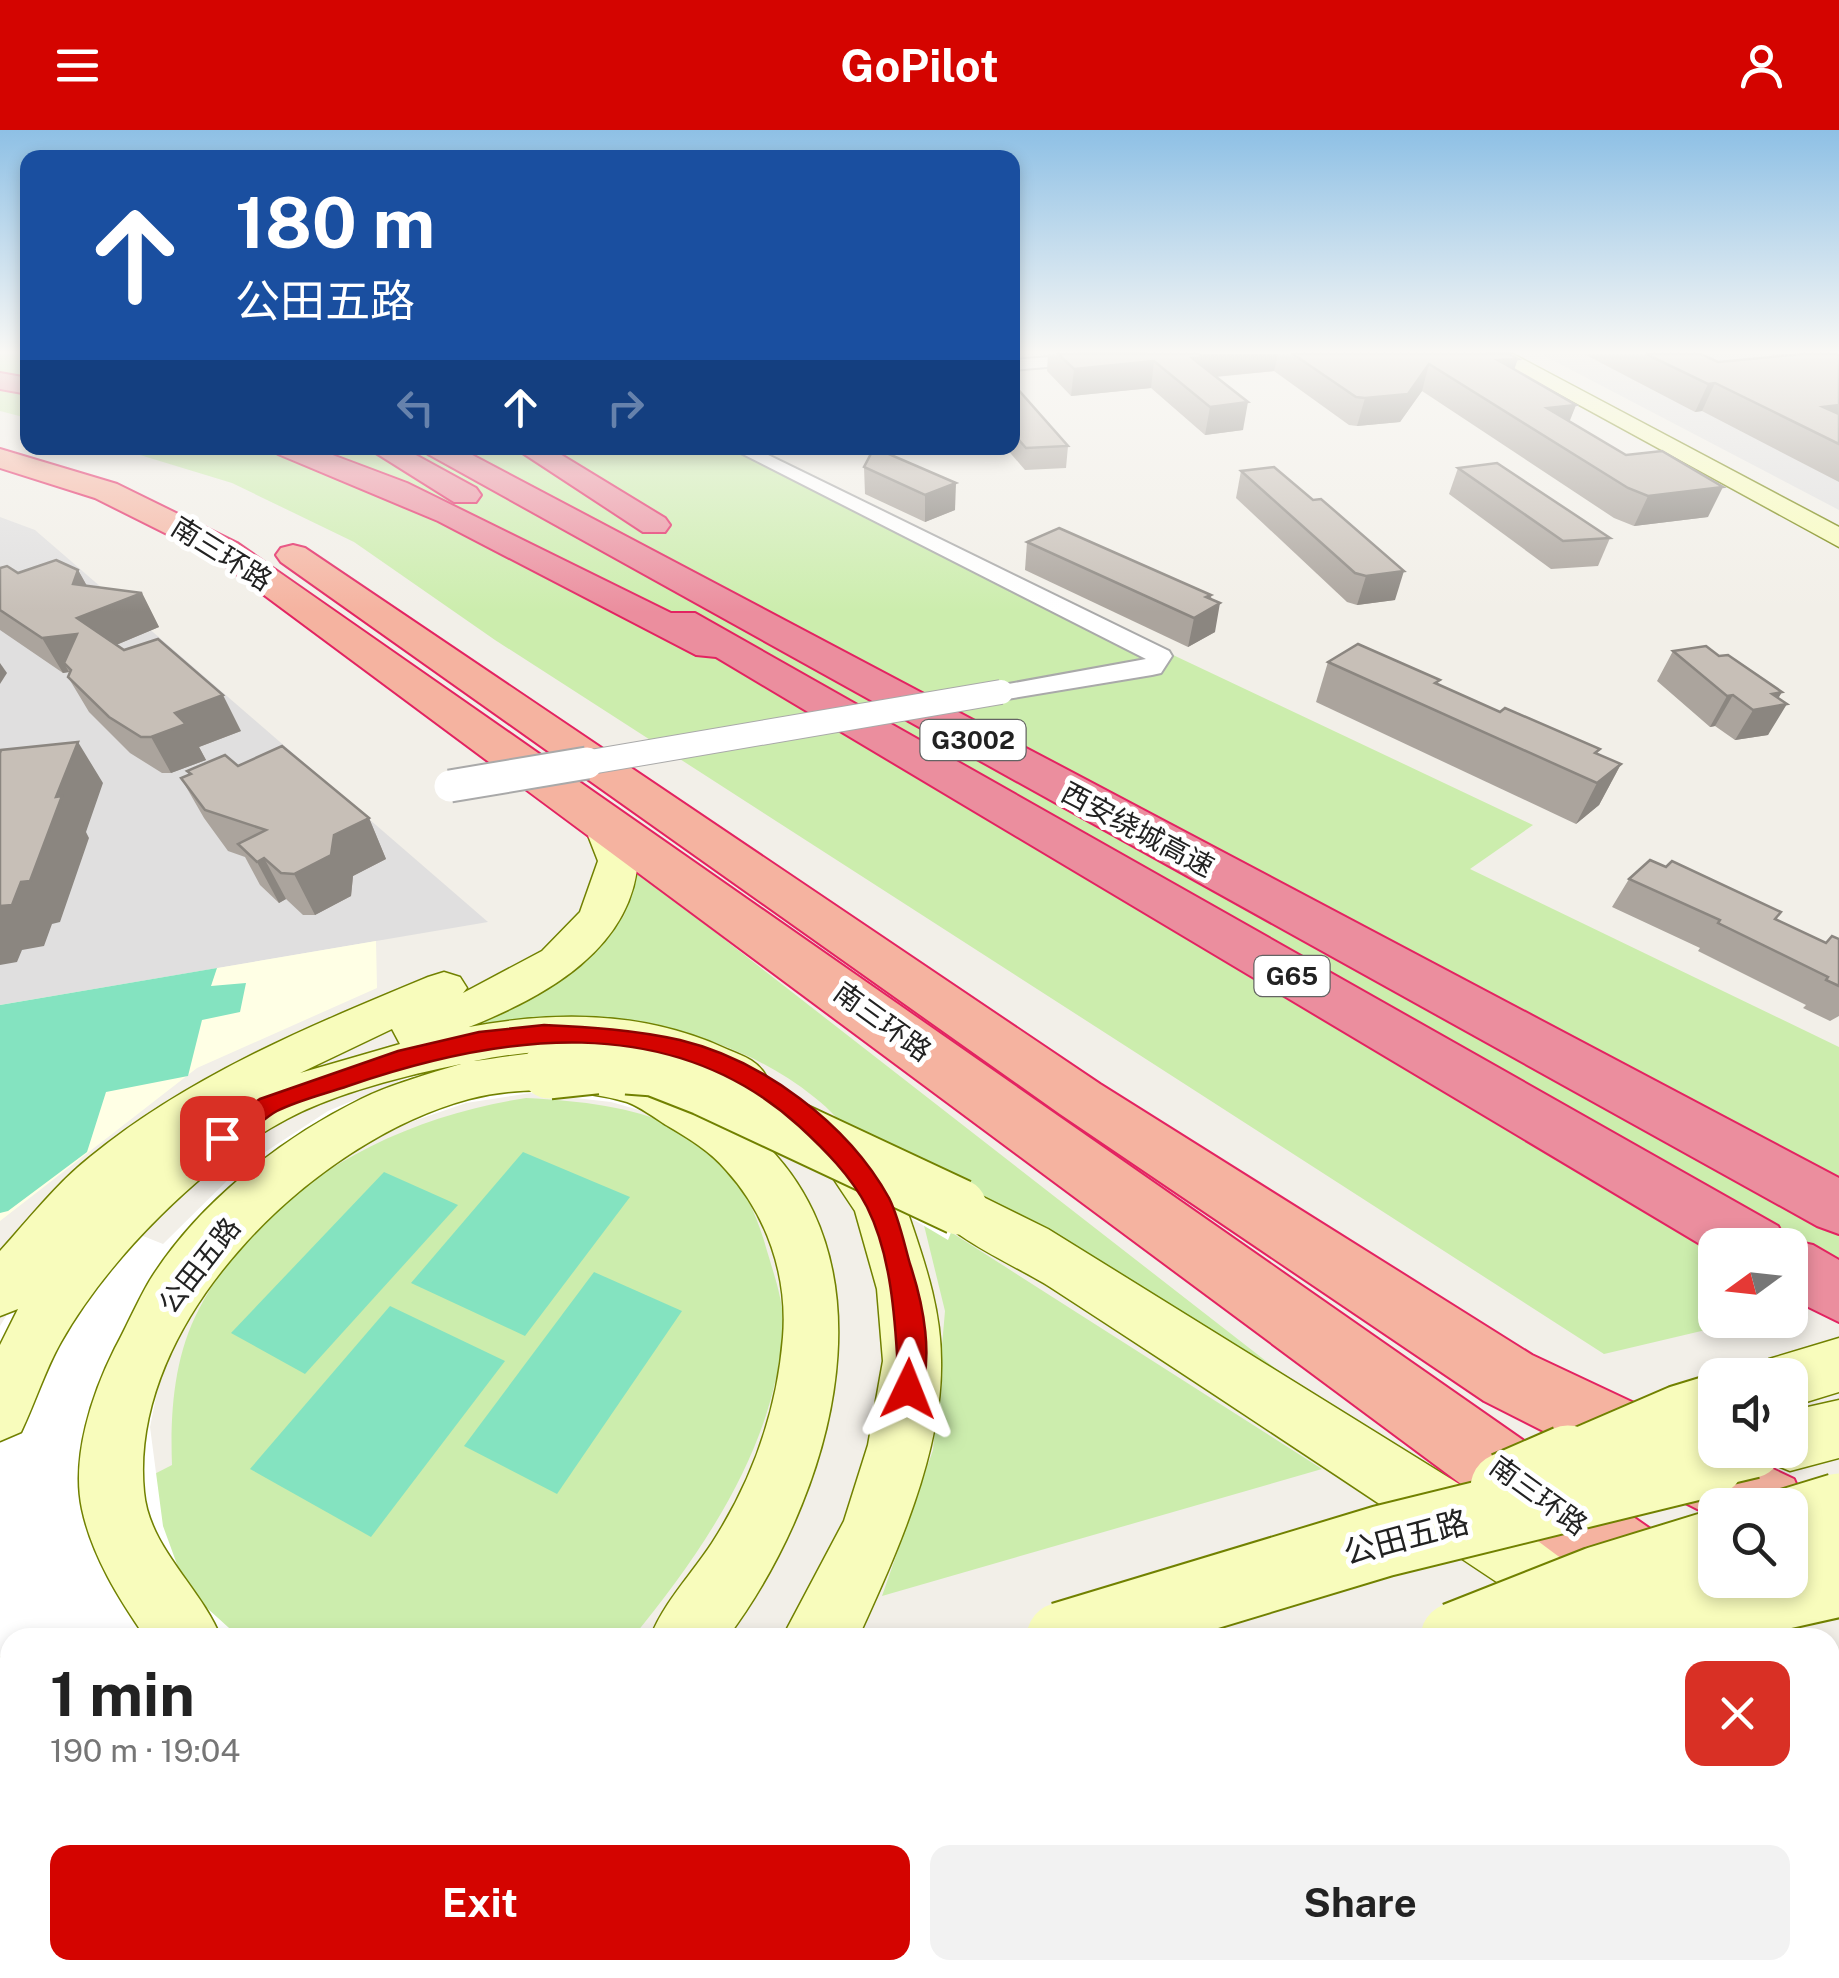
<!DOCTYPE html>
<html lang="en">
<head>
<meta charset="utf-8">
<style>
	:root { --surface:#fff; --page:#f2f2f2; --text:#222; --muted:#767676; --accent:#d40400 }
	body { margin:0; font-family:"Public Sans","Noto Sans SC",sans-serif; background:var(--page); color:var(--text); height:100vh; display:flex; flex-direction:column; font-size:38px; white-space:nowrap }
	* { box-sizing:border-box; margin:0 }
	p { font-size:32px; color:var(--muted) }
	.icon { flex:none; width:55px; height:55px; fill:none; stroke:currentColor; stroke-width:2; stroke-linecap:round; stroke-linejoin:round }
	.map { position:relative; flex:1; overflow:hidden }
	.panel { position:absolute; left:0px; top:1498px; width:1840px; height:352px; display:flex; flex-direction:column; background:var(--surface); border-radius:30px 30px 0 0; box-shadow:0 5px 15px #0003 }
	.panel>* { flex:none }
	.banner { position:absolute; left:20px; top:20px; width:1000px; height:305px; border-radius:20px; box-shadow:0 5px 15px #0003; background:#1a4fa0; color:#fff; overflow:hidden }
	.needle { width:65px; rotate:255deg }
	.tools { position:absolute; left:1698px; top:1098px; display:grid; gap:20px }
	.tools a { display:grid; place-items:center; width:110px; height:110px; border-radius:20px; background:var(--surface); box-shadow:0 5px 15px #0003; font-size:50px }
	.pin { position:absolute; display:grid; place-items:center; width:85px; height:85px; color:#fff; margin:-42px; border-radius:20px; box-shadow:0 5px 15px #0006 }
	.me { position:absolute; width:110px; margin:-55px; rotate:2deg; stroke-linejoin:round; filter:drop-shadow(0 0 8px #0008) }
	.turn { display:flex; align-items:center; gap:35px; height:210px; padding:0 50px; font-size:45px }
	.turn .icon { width:130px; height:130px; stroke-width:2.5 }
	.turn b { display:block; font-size:70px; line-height:85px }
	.lanes { display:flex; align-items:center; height:95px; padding:0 50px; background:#0003; justify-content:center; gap:50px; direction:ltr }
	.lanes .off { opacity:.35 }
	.round { display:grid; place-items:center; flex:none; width:105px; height:105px; border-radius:20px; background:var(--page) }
	.summary { display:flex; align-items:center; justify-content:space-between; height:170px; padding:0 50px }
	h1 { font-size:60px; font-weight:700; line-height:75px }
	.cta { display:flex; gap:20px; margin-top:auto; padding:20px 50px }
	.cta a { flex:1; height:115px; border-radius:20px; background:var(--accent); color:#fff; font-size:40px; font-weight:700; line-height:115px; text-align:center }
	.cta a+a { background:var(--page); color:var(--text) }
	header { display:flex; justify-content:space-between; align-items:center; height:130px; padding:0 50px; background:var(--accent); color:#fff; font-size:45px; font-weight:700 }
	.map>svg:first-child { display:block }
	.residential { fill:#e0dfdf }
	.industrial { fill:#ebdae8 }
	.education { fill:#ffffe5 }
	.grass { fill:#ccedad }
	.pitch { fill:#84e3c0 }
	.pier { fill:#fff }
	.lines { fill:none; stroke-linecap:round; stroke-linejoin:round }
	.minor-casing { stroke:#a9a9a9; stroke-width:4 }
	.secondary-casing { stroke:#718100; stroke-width:3 }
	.trunk-casing { stroke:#e32361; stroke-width:4 }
	.motorway-casing { stroke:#e32361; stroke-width:4 }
	.minor { fill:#fff; fill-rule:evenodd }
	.secondary { fill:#f8fcbc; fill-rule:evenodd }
	.trunk { fill:#f5b3a0; fill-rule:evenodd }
	.motorway { fill:#eb8e9e; fill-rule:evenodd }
	.minor-bridge-far1-casing { stroke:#a9a9a9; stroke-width:26; stroke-linecap:butt }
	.minor-bridge-casing { stroke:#a9a9a9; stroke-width:35; stroke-linecap:butt }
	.secondary-bridge-far2-casing { stroke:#718100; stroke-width:46; stroke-linecap:butt }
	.secondary-bridge-far1-casing { stroke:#718100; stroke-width:59; stroke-linecap:butt }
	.secondary-bridge-casing { stroke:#718100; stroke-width:75; stroke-linecap:butt }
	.minor-bridge-far1 { stroke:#fff; stroke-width:24 }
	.minor-bridge { stroke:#fff; stroke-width:31 }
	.secondary-bridge-far2 { stroke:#f8fcbc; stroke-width:42 }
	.secondary-bridge-far1 { stroke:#f8fcbc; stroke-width:55 }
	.secondary-bridge { stroke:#f8fcbc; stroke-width:71 }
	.wall { fill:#aba49d }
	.shaded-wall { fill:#8b8680 }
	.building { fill:#c7bfb7; stroke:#8b8680; stroke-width:2.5 }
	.route { fill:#d40400; stroke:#8a0300; stroke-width:2.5 }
	.labels { text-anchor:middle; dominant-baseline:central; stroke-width:10; stroke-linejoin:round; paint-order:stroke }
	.shield { fill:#fff; stroke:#646464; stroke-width:2.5 }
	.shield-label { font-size:25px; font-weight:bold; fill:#222 }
	.street-label { font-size:28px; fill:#222; stroke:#fff }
	.near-street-label { font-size:32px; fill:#222; stroke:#fff }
</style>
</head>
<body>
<header><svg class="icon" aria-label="menu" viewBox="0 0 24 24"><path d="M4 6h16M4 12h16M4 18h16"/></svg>GoPilot<svg class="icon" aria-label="person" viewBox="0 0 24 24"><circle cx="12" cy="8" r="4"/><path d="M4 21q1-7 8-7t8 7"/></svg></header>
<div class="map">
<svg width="1839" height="1848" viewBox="0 0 1839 1848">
	<rect width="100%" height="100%" fill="#f2efe8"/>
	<g class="residential">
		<path d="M1541,224H1839V380Z"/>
		<path d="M0,387L35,400L488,792L0,875Z"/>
		<path d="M1248,1840H1707L1718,1848H1229Z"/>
	</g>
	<path class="industrial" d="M1834,1693L1839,1697V1848H1718L1707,1840H1830V1694Z"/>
	<path class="education" d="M376,811L377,858L197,938L0,1091V875Z"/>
	<g class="grass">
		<path d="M0,224H27V288L0,281Z"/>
		<path d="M117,318H735L1533,695L1470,739L1839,917V1129L1790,1175V1115H1715V1190H1748L1604,1224L495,510L354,412L232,353Z"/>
		<path d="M634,739L1357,1302L858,1011C844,996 830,979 814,967C714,887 582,880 461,896L583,830L624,786Z"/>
		<path d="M526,968C639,974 730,991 765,1114C772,1139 784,1170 783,1196C777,1313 705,1419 633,1507L10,1508V1840H199L183,1848H0V1423L172,1335C170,1283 174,1226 199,1179C263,1056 394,988 526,968Z"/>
		<path d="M921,1083L1322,1339L882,1466L933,1320L945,1181Z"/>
	</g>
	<g class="pitch">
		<path d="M217,838L211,856L246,853L240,882L202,890L188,946L106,962L87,1022L8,1081L0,1083V875Z"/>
		<path d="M523,1022L630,1067L525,1206L411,1153Z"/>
		<path d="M384,1042L458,1075L305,1244L231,1203Z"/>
		<path d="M594,1142L682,1181L557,1364L464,1316Z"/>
		<path d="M390,1176L505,1231L371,1407L250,1339Z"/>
	</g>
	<path class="pier" d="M497,930L964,1070L948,1110L894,1078L758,1014L611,972L531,963L466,973L408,993L296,1051L225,1124L167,1213L150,1297L163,1396L186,1459L239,1507L10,1508V1686L0,1672V1196L23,1158L88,1084L163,1114L239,1039L328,981L419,943Z"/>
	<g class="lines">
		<g class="minor-casing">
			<g id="minor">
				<path d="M1086,224H1144L1136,229L1012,240V230Z"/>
				<path d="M731,318H754L1169,521L1172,526L1161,543L1152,545L1001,570L992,567L988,562L992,557L1146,529Z"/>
			</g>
		</g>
		<g class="secondary-casing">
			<g id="secondary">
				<path d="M1486,224H1513L1839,397V417Z"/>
				<path d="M599,673L613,677L638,727C634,819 544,867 469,897C554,881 642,881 722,917C740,925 757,929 766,946L759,959L742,964C717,956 694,941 669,934C606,915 538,918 474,931C501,928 531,921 557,923C614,927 660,944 708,971C912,1087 843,1353 727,1508H650C664,1472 691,1445 712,1413C752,1351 777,1281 783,1207C788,1146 767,1085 726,1040C709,1020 688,1008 666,995C654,987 640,977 627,972C577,958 519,956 469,969C315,1010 127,1190 144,1362C149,1418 201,1457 221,1508H146C119,1469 92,1426 82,1379C71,1327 92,1264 115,1218C127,1196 137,1172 150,1150C198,1073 280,1009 361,969C392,954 428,944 461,934C407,945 335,963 287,989C203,1033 108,1129 61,1212C45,1240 35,1273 21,1302L0,1311V1215L18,1179L0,1186V1121C29,1089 56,1054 90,1027C190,945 310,896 428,847L444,842L460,847L467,858L463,863L542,821L580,782L598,731L580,685L585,677ZM392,899L400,914L300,943Z"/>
				<path d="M836,995C873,1007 901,1059 912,1095C927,1139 941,1183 941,1230C943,1322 896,1425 858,1508H782L844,1391L868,1315L883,1231L877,1159L855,1081L811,1015L818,1001Z"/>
				<path d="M959,1055L1048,1099L1614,1450L1624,1474L1614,1498L1591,1508L1566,1498C1394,1384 1223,1269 1050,1157C1019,1137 947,1107 932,1077L940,1061Z"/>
				<path d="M1839,1208V1262L1790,1277V1245H1762L1769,1229Z"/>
				<path d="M1839,1270V1328L1790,1341L1768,1332L1763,1320H1790V1281Z"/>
				<path d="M0,1528L10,1533V1614L0,1610Z"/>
				<path d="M1830,1583L1839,1587V1663L1830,1659Z"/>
				<path d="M240,1840H333L329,1848H237Z"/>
				<path d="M419,1840H508L504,1848H416Z"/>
				<path d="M781,1840H884L880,1848H778Z"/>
			</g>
		</g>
		<g class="trunk-casing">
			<g id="trunk">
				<path d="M0,319L117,354L237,413L1692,1428L1703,1456L1692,1484L1664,1495L1636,1484L213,427L95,368L0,338Z"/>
				<path d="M293,415L305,418L1100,954L1532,1225L1715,1311V1320H1733L1794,1349L1805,1375L1794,1401L1790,1403V1375H1715V1388L1484,1271L1060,984L281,432L276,425L281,418Z"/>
				<path d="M1830,1534L1839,1537V1624L1830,1620Z"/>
			</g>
		</g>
		<g class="motorway-casing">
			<g id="motorway">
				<path d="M0,243L28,248V264L0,259Z"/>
				<path d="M273,318H314L407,353L671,483H695L1778,1096L1785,1109L1813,1115L1839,1130V1192L1790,1168V1115H1715V1123L716,527L696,525L438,391L278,324Z"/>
				<path d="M368,318H403L476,358L481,365L476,372H454Z"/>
				<path d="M423,318H459L1839,1048V1104L1817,1096L428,324Z"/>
				<path d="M515,318H550L665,388L670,395L665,402H643Z"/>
			</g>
		</g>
		<use href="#minor" class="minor"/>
		<use href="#secondary" class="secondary"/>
		<use href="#trunk" class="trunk"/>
		<use href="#motorway" class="motorway"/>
		<g class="minor-bridge-far1-casing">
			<path id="minor-bridge-far1" d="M573,635L1001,562"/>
		</g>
		<g class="minor-bridge-casing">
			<path id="minor-bridge" d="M450,656L587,633"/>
		</g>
		<g class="secondary-bridge-far2-casing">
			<path id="secondary-bridge-far2" d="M574,938L609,934L654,938"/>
		</g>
		<g class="secondary-bridge-far1-casing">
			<g id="secondary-bridge-far1">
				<path d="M627,936L654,938L705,958L959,1077"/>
				<path d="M549,941L596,936"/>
				<path d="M1563,1333L1679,1283L1715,1272"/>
				<path d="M1698,1333L1753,1320"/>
			</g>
		</g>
		<g class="secondary-bridge-casing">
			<g id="secondary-bridge">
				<path d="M1506,1358L1568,1331"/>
				<path d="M1790,1394L1839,1379"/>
				<path d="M1062,1508L1383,1411L1709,1331"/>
				<path d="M1456,1508L1598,1452L1715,1416"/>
				<path d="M1582,1508L1839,1451"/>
			</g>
		</g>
		<use href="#minor-bridge-far1" class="minor-bridge-far1"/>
		<use href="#minor-bridge" class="minor-bridge"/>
		<use href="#secondary-bridge-far2" class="secondary-bridge-far2"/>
		<use href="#secondary-bridge-far1" class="secondary-bridge-far1"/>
		<use href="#secondary-bridge" class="secondary-bridge"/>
	</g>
	<g class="wall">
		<path d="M1031,224H1509L1514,239L1576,275L1569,291L1708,387L1634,396L1614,388L1422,261L1400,292L1357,296L1349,295L1274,241L1216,247L1243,300L1205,305L1151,258L1071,266L1047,241L1048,224Z"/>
		<path d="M1584,224H1701L1718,232L1774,226L1767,224H1839V352L1702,281L1695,282Z"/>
		<path d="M1012,255L1068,316L1066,338L1025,340L1006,318H1012Z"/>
		<path d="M864,337L955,380L925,392L865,364Z"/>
		<path d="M1458,338L1610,408L1598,436L1551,439L1449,364Z"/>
		<path d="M1241,341L1395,470L1357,475L1347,472L1236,368Z"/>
		<path d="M1027,412L1211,465L1215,502L1188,517L1025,440Z"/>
		<path d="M0,438L18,443L78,440L87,456L142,463L159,497L116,515L241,601L199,617L206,630L171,643H162L130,623L89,582L68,547L69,542L63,543L0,500Z"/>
		<path d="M1673,521L1719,526L1782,562L1778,568L1768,605L1735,610L1715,596L1710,597L1657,551Z"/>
		<path d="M1328,532L1438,555L1621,634L1599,675L1576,694L1316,572Z"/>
		<path d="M238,636L369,688L386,729L353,746L351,766L315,785H303L286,769L279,773L260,755L245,727L228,721L204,688L181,648L189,644L187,641Z"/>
		<path d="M1629,749L1776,789L1826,813L1839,809V886L1830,891L1803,878L1806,875L1698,821L1700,818L1612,777Z"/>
	</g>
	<g class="shaded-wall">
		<path d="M1197,224H1278L1274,241L1200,248L1192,228Z"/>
		<path d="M1518,229L1508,256L1498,230Z"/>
		<path d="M1154,231L1151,258L1071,266L1074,239Z"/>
		<path d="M1429,234L1422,261L1400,292L1357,296L1365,268Z"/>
		<path d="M1715,253L1702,281L1695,282L1708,254Z"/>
		<path d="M1248,272L1243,300L1205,305L1210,277Z"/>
		<path d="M1576,275L1565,303L1547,278Z"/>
		<path d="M1839,275V301L1823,277Z"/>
		<path d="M956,353L955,380L925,392V365Z"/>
		<path d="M1723,357L1708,387L1634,396L1648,366Z"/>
		<path d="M78,440L97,474L142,463L159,497L97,523L77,488L73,454Z"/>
		<path d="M1404,441L1395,470L1357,475L1366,446Z"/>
		<path d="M1211,465L1208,480L1220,473L1215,502L1188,517L1194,488L1206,467Z"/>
		<path d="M77,504L64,533L69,542L63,543L42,508Z"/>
		<path d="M0,533L7,543L0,554Z"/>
		<path d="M1782,562L1773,577L1787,574L1768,605L1735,610L1753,580L1772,564Z"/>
		<path d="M223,565L241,601L199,617L206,630L171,643L151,607L175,583Z"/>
		<path d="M1733,565L1715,596L1710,597L1727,566Z"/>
		<path d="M78,612L103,653L86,702L89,708L60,792L52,794L44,816L22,820L17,832L0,835V776L21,752Z"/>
		<path d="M1621,634L1599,675L1576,694L1597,653Z"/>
		<path d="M369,688L386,729L353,746L351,766L315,785L294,744L334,705Z"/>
		<path d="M264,728L286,769L279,773L257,732Z"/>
	</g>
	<g class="building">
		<path d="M1058,224H1199L1203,227L1192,228L1248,272L1210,277L1154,231L1074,239Z"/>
		<path d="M1293,224H1509L1518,229L1498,230L1576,275L1547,278L1626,325L1662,321L1723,357L1648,366L1628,358L1429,234L1408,264L1365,268L1356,267Z"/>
		<path d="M1646,224H1701L1718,232L1803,224H1836L1839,225V275L1823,277L1839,284V314L1715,253L1708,254Z"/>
		<path d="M1012,255L1015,256L1068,316L1026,318L1012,302Z"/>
		<path d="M874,318H875L956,353L925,365L864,337Z"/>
		<path d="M1497,333L1610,408L1563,411L1458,338Z"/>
		<path d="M1274,337L1313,370L1321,369L1404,441L1366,446L1355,443L1241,341Z"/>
		<path d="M1059,398L1211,465L1206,467L1220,473L1194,488L1027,412Z"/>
		<path d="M56,430L78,440L73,454L142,463L77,488L124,520L158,509L223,565L175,583L186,594L151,607H141L109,587L68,547L71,540L64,533L77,504L42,508L0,480V438L7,436L18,443Z"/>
		<path d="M1358,514L1440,550L1435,553L1500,582L1505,578L1600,619L1595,623L1621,634L1597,653L1328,532Z"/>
		<path d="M1706,516L1719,526L1728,525L1782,562L1772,564L1787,574L1753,580L1733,565L1727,566L1673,521Z"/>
		<path d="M78,612L56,667L62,666L30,751L21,752L12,775L0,776V623L1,620Z"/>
		<path d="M282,616L369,688L334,705L331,725L294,744L281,743L264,728L257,732L238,714L266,700L205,680L181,648L191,644L187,641L225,625L238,636Z"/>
		<path d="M1650,730L1666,737L1672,731L1781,782L1775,789L1826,813L1832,806L1839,809V856L1826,850L1828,847L1718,793L1720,790L1629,749Z"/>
	</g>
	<linearGradient id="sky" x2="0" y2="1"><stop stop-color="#8ec0e5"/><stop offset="0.46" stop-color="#f9f8f5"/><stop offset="1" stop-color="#f9f8f5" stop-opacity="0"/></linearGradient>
	<rect width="1839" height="482" fill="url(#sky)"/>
	<path class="route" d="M544,895C590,897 635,900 680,910C763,930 848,994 889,1068C899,1088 904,1113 910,1134C923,1173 935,1230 918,1269L908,1272L898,1269C891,1254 898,1240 897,1224C894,1176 889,1121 867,1077C851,1046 824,1019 799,996C670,879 499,904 348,956C325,964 299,970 277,981C257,991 236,1023 213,1015L209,1008L213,1001L260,969L398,921L479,902Z"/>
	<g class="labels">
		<g class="shield">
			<rect x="920.5" y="590" width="105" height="40" rx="8"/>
			<rect x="1254.5" y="826" width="75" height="40" rx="8"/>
		</g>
		<g class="shield-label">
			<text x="973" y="610">G3002</text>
			<text x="1292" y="846">G65</text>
		</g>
		<g class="street-label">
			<text transform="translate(222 423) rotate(32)">南三环路</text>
			<text transform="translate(1138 699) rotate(28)">西安绕城高速</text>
			<text transform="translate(883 891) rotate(36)">南三环路</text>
			<text transform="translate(199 1135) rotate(-52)">公田五路</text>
			<text transform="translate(1539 1365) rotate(36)">南三环路</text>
		</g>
		<g class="near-street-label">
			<text transform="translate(1406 1407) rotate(-15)">公田五路</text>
		</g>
	</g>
</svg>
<div class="tools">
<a><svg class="needle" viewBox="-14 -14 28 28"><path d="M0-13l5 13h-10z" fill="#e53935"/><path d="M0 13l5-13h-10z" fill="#767676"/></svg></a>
<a><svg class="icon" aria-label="sound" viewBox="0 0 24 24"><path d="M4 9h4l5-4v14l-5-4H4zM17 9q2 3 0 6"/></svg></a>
<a><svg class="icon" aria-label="search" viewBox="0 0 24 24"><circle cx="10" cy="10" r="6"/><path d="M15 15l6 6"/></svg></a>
</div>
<div class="pin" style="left:222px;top:1008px;background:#d93025"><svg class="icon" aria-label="arrive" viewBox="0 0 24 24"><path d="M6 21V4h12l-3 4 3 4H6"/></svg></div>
<svg class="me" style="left:908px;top:1259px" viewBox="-20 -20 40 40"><path d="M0-17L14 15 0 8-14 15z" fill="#d40400" stroke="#fff" stroke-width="4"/></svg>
<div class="banner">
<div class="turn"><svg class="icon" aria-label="ahead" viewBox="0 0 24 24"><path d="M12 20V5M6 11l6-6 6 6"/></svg><div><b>180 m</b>公田五路</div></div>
<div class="lanes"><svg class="icon off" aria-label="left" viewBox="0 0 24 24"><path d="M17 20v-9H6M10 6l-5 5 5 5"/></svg><svg class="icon" aria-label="ahead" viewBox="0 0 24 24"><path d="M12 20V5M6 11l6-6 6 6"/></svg><svg class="icon off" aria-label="right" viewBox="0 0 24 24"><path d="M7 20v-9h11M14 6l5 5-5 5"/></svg></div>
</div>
<section class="panel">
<div class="summary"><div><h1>1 min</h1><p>190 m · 19:04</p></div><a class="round" style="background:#d93025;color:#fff"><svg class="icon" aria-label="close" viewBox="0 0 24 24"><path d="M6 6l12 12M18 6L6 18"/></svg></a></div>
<div class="cta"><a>Exit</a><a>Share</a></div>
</section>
</div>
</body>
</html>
